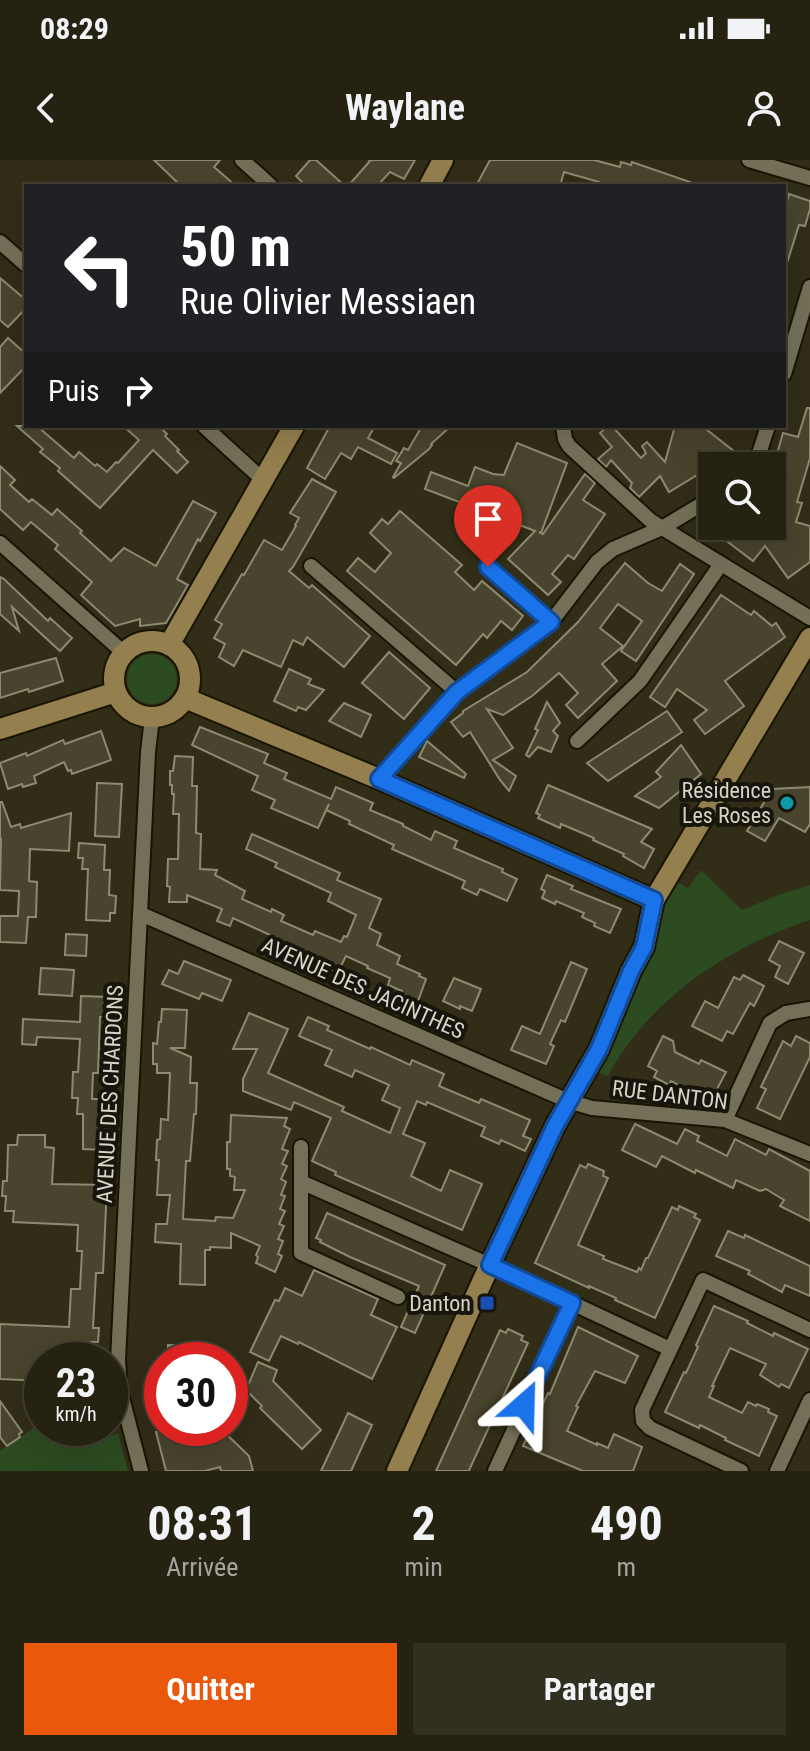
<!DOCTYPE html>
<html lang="fr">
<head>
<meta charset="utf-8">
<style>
	:root { --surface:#252211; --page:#312f1f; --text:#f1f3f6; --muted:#a3a49f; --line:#423f31; --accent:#ea580c }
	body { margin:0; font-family:"Roboto Condensed",sans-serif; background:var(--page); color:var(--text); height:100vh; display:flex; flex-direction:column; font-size:30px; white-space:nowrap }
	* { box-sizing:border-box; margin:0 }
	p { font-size:26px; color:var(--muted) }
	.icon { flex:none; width:44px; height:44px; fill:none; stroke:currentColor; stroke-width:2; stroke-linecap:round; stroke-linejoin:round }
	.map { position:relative; height:1311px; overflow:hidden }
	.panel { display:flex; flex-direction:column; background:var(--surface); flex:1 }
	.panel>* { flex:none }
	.guide { position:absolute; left:24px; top:24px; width:762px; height:244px; border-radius:0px; box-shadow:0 8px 32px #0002,0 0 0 2px var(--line); background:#202124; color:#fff; overflow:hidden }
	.tools { position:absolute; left:698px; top:292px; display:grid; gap:16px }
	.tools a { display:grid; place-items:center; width:88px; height:88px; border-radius:0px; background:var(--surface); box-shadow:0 8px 32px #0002,0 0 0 2px var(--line); font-size:40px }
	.speed { position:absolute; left:24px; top:1182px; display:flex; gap:16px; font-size:40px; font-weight:700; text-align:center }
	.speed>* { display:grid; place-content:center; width:104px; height:104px; border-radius:50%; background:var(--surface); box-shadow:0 8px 32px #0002,0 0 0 2px var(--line); line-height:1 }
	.speed small { font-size:20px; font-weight:400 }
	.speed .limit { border:12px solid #d22; background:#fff; color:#111 }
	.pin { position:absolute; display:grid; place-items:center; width:68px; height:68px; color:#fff; margin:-82px -34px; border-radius:50% 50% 50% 0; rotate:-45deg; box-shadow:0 0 8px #0007 }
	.pin .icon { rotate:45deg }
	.me { position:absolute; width:88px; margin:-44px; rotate:25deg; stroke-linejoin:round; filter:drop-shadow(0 0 6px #0008) }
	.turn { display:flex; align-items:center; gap:28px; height:168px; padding:0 24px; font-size:36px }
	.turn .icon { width:104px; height:104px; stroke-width:2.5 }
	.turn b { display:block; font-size:56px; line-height:68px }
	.then { display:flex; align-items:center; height:76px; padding:0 24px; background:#0003; gap:16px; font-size:30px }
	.eta { display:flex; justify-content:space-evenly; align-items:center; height:136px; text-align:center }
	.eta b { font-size:48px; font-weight:700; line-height:56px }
	.button { display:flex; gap:16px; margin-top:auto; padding:16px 24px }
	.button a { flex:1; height:92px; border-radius:0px; background:var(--accent); color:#fff; font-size:32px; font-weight:700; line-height:92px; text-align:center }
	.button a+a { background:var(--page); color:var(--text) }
	.status { display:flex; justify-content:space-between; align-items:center; height:56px; padding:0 40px; background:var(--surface); direction:ltr }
	.status svg { height:22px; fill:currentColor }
	header { display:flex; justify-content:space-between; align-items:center; height:104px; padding:0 24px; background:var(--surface); font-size:36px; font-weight:700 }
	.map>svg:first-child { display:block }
	.green { fill:#2c4b21 }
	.building { fill:#48442d; stroke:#8e8a71; stroke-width:2 }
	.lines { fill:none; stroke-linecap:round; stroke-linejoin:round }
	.street-casing { stroke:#191502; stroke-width:18 }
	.secondary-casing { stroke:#191502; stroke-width:24 }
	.street { stroke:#747058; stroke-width:14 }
	.secondary { stroke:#947f4e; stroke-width:20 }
	.route-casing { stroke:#114b97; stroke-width:20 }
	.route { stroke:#1a73e8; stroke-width:14 }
	.culture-dot { fill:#0f9aa8; stroke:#17150c; stroke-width:3 }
	.transit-dot { fill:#1a4fb4; stroke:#17150c; stroke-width:3 }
	.labels { text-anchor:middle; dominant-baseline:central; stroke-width:8; stroke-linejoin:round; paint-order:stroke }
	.poi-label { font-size:22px; fill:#d6d4c7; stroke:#17150c; text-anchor:end }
	.street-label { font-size:22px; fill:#d6d4c7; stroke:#17150c }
</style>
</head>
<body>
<div class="status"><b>08:29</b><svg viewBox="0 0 49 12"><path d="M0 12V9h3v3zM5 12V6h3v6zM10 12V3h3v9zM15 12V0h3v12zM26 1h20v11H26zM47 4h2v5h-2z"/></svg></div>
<header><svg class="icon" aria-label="back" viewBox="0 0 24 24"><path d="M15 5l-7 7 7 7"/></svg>Waylane<svg class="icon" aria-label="person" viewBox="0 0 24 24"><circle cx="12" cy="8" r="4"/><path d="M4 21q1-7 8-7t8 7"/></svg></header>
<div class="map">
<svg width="810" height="1311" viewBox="0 0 810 1311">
	<rect width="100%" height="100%" fill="#312d17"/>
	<g class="green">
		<circle cx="152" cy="519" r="25"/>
		<path d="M701,710L742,750L781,734L810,725V760C728,787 650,838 608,916L596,911L656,777L666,738L675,721L688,728Z"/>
		<path d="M42,1262V1268H99L105,1278L118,1273L128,1311H0V1291Z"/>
	</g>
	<g class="building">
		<path d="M154,0H220L214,7L236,26H181Z"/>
		<path d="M310,0H316L345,26H306L296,16Z"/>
		<path d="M369,0H415L404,19L390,12L377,26H348L370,1Z"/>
		<path d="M490,0H594L620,7L621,2L631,5L632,2L693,23L692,26H598L599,22L564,12L560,26H476Z"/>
		<path d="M789,34L810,41V49L805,66L799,65L787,103H784V53Z"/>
		<path d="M0,118L26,140V148L8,167L0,160Z"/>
		<path d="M8,178L26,194V206L0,233V187Z"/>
		<path d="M807,248H810V298L797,342L802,343L796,362L810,366V402L788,418L765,386L753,401L707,366H772L787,312L773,308L783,273L798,277Z"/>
		<path d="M17,266H37L74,298L79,292L95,306L97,304L107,312L116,302L118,303L139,280L123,266H159L167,274L165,276L179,290L177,291L188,302L177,313L153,290L100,348L58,311L60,308L40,292L43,289Z"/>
		<path d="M330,266H375L368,278L397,293L391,304L358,287L351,299L341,293L325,319L307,308Z"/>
		<path d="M422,266H451L431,284L432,285L429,289L394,318L393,317L401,303L396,301L404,288L408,290Z"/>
		<path d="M608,266H612L641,298L646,293L642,286L647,282L665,302L675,266H702L735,292L669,332L660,316L639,337L630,328L632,323L611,300L606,307L598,299L612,287L600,273Z"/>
		<path d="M517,283L567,303L541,373L539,372L543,374L585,314L595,323L583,340L605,354L574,399L568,395L552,414L561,422L548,435L508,399L535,371L425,329L431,312L468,326L475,307L493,314L504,315Z"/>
		<path d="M0,306L15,320L10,325L29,342L32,339L52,355L57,349L82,371L80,373L111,401L124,388L156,406L193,341L216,353L200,381L198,379L177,419L188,425L166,463L140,466V459L115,466L81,435L92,422L55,389L58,385L31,362L23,370L0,349Z"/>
		<path d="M312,319L336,332L293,407L289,411L309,428L312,425L370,476L344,507L307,477L303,485L293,480L281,507L243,490L234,506L219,497L225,484L214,478L222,464L215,460L242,414L244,415L264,380L282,390L296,366L295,365L299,358L290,353Z"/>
		<path d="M400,351L462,405L455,412L474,430L482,421L523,456L512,470L501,461L487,478L483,474L456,505L347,411L358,398L375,412L391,393L370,373L382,359L388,364Z"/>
		<path d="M625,403L648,423L662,431L680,404L694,414L636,501L621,491L642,461L618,444L600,468L623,486L602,504L617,521L578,558L566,545L578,533L559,513L532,536L503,555L487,549L513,588L493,600L516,616L509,631L500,620L470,572L463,577L451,562L463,553V551L527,512L578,462Z"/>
		<path d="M0,417L4,419L48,461L50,458L72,478L60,491L12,447L19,471L0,454Z"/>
		<path d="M721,435L751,455L754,451L772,466L776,463L785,477L725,521L744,546L705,574L694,560L707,550L677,529L665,547L650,537Z"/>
		<path d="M389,492L430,528L404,559L362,523Z"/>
		<path d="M56,498L63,521L29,532L28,529L0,538V513Z"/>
		<path d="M289,509L311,519L308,524L324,530L306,550L298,547L296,551L274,541Z"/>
		<path d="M547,542L560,563L553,571L558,576L551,592L538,587L529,597L526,595L538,570L535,569Z"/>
		<path d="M344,543L371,555L361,577L329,561Z"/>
		<path d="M667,551L682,572L608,621L587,603Z"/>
		<path d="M200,567L268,594L264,603L287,613L284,619L331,639L336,627L373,643L370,650L403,664V666L431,680L435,671L457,681L454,688L503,709L502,712L517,719L507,741L480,729L477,735L462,728L465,721L392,689L394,685L349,664L350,661L326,650L329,644L318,668L271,648L275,640L252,630L258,616L192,585Z"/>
		<path d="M101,571L111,600L72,614L71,610L68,611L64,602L34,616L36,623L23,627L22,624L8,629L0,603L26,593L27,596L63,580L65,584Z"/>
		<path d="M427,581L466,614L464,618L419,597Z"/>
		<path d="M681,585L701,614L659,648L635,636L661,617L656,612Z"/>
		<path d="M175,596L193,597L192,626H197L196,673L201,674L200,709L217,710L215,715L245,731L242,739L271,752L272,749L284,755L281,761L313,775L315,771L341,782L344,776L347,777L356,755L328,741L331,733L275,707L277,703L246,689L252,674L340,713L337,720L381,739L369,768L381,774L377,785L400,796L397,804L420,814L419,816L426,819L418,841L401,833L402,831L388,825L390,818L367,808L368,806L346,796L338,812L277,789L281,780L233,758L230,766L217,761L222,749L187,735V742H169L170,727L167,726L168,699H178L179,654H173L174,634H172V625H170V611H173Z"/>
		<path d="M97,623L122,624L119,677L95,676Z"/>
		<path d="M548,625L652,669L641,682L654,689L644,708L623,696L624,694L593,680L594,678L561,664L560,668L538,658L540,655L536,653Z"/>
		<path d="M810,627V664L805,672L779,658L765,681L747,671L772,629Z"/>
		<path d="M0,642H2L11,667L20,664L21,668L71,653L69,691L30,689L29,721L37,722L36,757H28L26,783L0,782V756H19H18L19,731L0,730L1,679H0Z"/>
		<path d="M79,683L105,685L104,710H110L109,735L116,736L115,753H110V761L86,760L88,709H82L83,698H78Z"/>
		<path d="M547,715L573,726L571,729L621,749L610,773L594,766L595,763L582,757L584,753L556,741L555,744L542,738L545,731L541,729Z"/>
		<path d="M66,774L87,775L86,796L65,795Z"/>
		<path d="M779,781L804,793L788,824L775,817L780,806L769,800Z"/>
		<path d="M184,801L231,820L222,841L202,833L199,839L162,824L169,810L178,814Z"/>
		<path d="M571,802L587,809L565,862L561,860L550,884L554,886L546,904L511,890L522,866L540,874Z"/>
		<path d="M41,808L74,810L72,836L39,834Z"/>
		<path d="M743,815L764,826L754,846L750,843L733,874L727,871L722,881L692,866L705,841L718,848L734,817L740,820Z"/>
		<path d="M454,818L481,829L472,851L460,846V849L443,841Z"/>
		<path d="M81,836L108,837V857H100L98,913H93L92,939H105L102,990L83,989V954H77L78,938H72L73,912H78L80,879L37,877L36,885L22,884L23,859L80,862Z"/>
		<path d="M162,849L187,850L185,888H170L191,897L190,923H197L196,954H194L190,1001H186L183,1059L215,1061L216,1057L233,1058L245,1030H234L235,1017L230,1016V1009H227V982H230L231,955L287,958L284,966L290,969L282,989L288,991L282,1004L287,1006L281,1019L286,1022L281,1035L285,1036L280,1049L285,1051L279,1064L284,1066L278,1079L283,1081L278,1094L282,1096L275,1112L256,1103L258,1097L256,1095L260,1086L231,1073V1088L210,1087V1090H205V1125L180,1124L181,1084L155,1082L156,1064H167L170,1035H157L159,1000H156L157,980L160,979L161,959L168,960L170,913H157V904H153V883L157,884L159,862H161Z"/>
		<path d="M249,853L288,869L268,913L344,947L342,951L390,973L400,948L382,940L389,925L355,910L352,917L325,905L332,890L299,876L308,857L329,866L327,870L370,889L371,887L410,905L412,900L444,914L439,926L479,943L481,939L530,960L523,976L531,979L525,991L501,980L499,984L481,976L485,967L427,942L426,945L417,941L403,974L425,983L411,1016L441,1031L450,1010L482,1024L462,1070L335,1015L336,1012L312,1001L331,958L294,942L291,950L243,931V919L257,889H233Z"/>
		<path d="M663,876L673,881L675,892L699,904L701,900L726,912L714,935L705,931L702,937L671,921L669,925L654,917L657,911L648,906Z"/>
		<path d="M796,876L810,883V897L780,959L757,948L766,929L761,927L783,881L791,886Z"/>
		<path d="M635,964L677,984L685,969L699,976L697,981L727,996L735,979L766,995L769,989L810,1011V1061L780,1046L784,1040L766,1029L760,1031L736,1020L733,1028L696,1010L695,1013L662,996L656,1007L622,990Z"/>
		<path d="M18,975H45V987L54,988L52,1024L107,1025L103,1113H96L93,1168H99L98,1182H91L88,1200H42V1221L0,1219V1164L69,1167L71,1129H80L82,1091H77L78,1065L13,1062L14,1051H5L6,1036H2L3,1021H7L8,985H17Z"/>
		<path d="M588,1004L604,1011L603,1016L608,1018L578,1085L604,1096L603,1099L637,1112L639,1108L641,1110L646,1098H648L672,1047L678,1050L679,1046L696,1054L694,1057L700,1060L655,1158L615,1140L616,1138L589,1126V1128L535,1103L580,1005L586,1008Z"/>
		<path d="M327,1053L445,1105L415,1173L401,1167L419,1126L350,1097L320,1082L321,1080L316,1078Z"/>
		<path d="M728,1071L744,1078L745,1075L810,1106V1136L785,1125L782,1132L748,1114L750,1111L716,1096Z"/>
		<path d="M314,1110L378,1139L371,1155L397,1167L372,1219L299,1182L298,1184L281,1176L269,1201L250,1192L275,1140L279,1141L285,1128L302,1136Z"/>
		<path d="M714,1146L748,1161L747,1163L773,1176L774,1173L808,1189L789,1228L781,1224L779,1227L760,1215L766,1204L730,1188L712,1226H714L709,1237L742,1253L748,1242L756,1246L757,1244L769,1249L768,1252L777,1256L759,1296L725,1280L726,1278L700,1265L699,1268L665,1252L684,1212L686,1213L698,1187L696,1185Z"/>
		<path d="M578,1167L638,1196L625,1223L595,1211L576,1246L578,1247L567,1271L597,1285V1283L608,1288L614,1274L642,1287L633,1311H583L523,1286L548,1233L550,1234Z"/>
		<path d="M508,1169L523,1176L521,1180L528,1183L470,1308L469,1311H436L500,1170L506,1173Z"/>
		<path d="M168,1185L198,1186V1200H168Z"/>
		<path d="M258,1202L277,1210L273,1221L321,1270L302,1289L260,1248L262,1246L246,1230Z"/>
		<path d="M0,1241L22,1272L19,1274L20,1277L7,1286L0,1277Z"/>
		<path d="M348,1253L372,1265L351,1311H321Z"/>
		<path d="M173,1268H220L249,1296L253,1311H221L220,1307L205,1311H166L156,1272Z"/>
	</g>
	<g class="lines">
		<g class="street-casing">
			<g id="street">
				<path d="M242,0L271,26"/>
				<path d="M749,0L810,18"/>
				<path d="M0,82L26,105"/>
				<path d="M784,214L810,127"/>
				<path d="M204,266L263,320"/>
				<path d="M563,266L565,279L569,286L651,361L810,458"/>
				<path d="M755,306L768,266"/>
				<path d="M0,383L124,493"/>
				<path d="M311,406L457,532"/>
				<path d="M488,407L551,462"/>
				<path d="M577,581L640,521L721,404"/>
				<path d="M379,619L457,532L551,462L597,402L613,389L662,368L712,338"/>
				<path d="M141,754L568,941L592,948L725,960L810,994"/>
				<path d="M725,960L770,863L786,853L810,849"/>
				<path d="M301,987V1093L398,1137"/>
				<path d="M301,1022L508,1113L670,1189"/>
				<path d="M141,1311L120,1230L118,1200L148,592L152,558"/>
				<path d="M495,1311L572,1143"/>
				<path d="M741,1311L650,1268L643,1261L642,1250L703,1120L810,1170"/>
				<path d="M777,1311L810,1240"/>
			</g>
		</g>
		<g class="secondary-casing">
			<g id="secondary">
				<path d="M429,26L443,0"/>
				<circle cx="152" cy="519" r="38"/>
				<path d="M169,485L294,266"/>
				<path d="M185,538L379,619L654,740"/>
				<path d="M0,569L116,532"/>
				<path d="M397,1311L482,1122L555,966L599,889L631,811L644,787L654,740L810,478"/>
			</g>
		</g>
		<use href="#street" class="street"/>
		<use href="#secondary" class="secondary"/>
	</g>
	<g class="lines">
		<g class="route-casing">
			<path id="route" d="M488,407L551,462L457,532L379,619L654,740L644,787L631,811L599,889L555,966L490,1105L572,1143L524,1245"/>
		</g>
		<use href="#route" class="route"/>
	</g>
	<circle class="culture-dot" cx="787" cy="643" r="8"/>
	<rect class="transit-dot" x="479" y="1135" width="16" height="16" rx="4"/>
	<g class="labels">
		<g class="poi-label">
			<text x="771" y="630">Résidence<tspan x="771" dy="25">Les Roses</tspan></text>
			<text x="471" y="1143">Danton</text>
		</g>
		<g class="street-label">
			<text transform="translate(363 828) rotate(24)">AVENUE DES JACINTHES</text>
			<text transform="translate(110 934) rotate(-87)">AVENUE DES CHARDONS</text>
			<text transform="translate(670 935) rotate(7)">RUE DANTON</text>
		</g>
	</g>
</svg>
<div class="tools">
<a><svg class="icon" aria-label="search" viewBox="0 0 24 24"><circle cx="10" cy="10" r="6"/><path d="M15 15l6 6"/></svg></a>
</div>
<div class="speed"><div>23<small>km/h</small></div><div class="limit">30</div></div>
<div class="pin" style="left:488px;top:407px;background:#d93025"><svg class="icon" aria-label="arrive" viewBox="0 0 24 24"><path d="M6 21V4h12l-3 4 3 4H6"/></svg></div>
<svg class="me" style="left:524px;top:1245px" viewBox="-20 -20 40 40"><path d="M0-17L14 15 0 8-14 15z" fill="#1a73e8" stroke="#fff" stroke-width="4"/></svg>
<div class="guide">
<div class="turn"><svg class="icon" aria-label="left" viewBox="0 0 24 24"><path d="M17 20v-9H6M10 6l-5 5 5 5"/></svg><div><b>50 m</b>Rue Olivier Messiaen</div></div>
<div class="then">Puis<svg class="icon" aria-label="right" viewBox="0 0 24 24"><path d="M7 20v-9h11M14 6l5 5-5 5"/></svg></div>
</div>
</div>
<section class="panel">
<div class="eta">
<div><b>08:31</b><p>Arrivée</p></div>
<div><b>2</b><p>min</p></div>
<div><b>490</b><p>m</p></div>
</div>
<div class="button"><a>Quitter</a><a>Partager</a></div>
</section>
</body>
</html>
